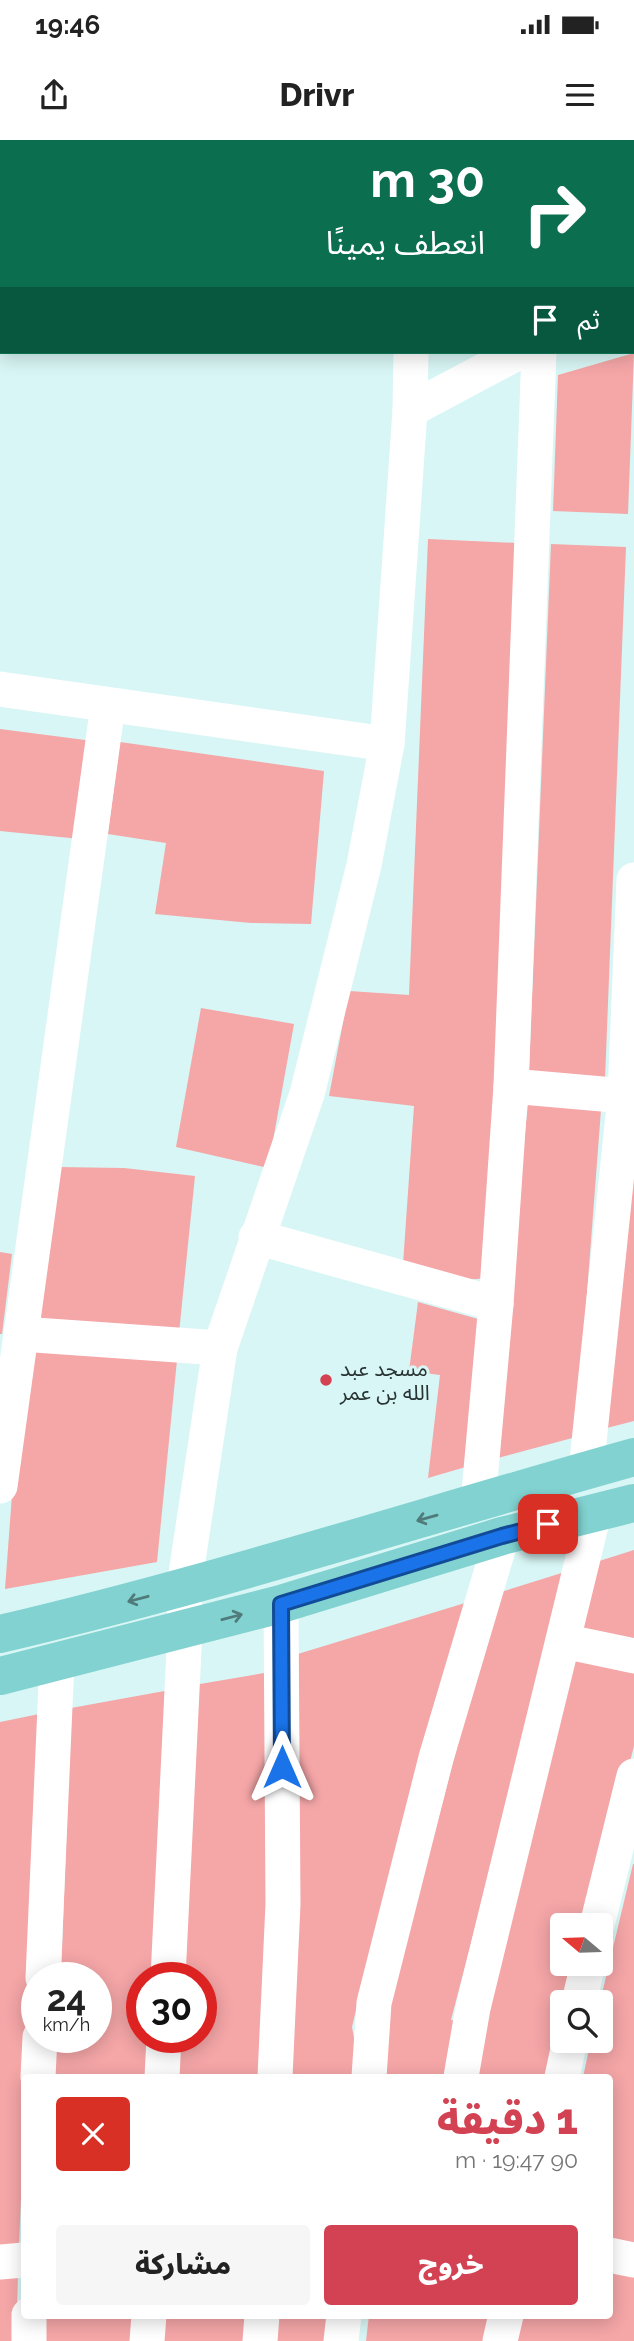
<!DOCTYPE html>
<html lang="ar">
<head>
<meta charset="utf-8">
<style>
	:root { --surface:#fff; --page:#f6f6f6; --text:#222; --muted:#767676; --accent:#d24252 }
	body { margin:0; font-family:Raleway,"Noto Sans Arabic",sans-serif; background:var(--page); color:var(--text); direction:rtl; height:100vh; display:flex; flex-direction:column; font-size:26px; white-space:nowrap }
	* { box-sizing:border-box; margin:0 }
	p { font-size:23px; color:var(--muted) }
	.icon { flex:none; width:38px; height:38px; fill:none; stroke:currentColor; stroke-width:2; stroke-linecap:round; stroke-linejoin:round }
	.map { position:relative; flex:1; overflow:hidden; direction:ltr }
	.side { position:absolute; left:21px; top:1934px; width:592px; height:245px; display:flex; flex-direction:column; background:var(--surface); border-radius:7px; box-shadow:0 4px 18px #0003; direction:rtl }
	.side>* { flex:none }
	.guide { position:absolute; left:0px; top:0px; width:635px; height:214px; box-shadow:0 4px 18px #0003; direction:rtl; background:#0b6e4f; color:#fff; overflow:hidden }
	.needle { width:46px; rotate:289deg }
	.tools { position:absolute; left:550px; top:1773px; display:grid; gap:14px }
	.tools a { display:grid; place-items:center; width:63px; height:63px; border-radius:7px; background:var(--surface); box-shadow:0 4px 18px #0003; font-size:35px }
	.speed { position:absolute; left:21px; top:1822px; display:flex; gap:14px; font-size:35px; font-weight:700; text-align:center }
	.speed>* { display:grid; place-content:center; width:91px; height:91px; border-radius:50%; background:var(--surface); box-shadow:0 4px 18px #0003; line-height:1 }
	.speed small { font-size:18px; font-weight:400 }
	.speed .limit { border:10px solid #d22; background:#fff; color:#111 }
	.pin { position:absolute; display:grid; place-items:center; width:60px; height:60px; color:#fff; margin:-30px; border-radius:14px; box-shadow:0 4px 10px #0006 }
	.me { position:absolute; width:77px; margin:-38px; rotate:0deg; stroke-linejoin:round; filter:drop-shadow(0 0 5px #0008) }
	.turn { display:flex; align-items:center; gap:24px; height:147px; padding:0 35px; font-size:32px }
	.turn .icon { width:91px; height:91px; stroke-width:2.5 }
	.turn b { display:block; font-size:49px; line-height:60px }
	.then { display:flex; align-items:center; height:66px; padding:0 35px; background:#0003; gap:14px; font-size:26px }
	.round { display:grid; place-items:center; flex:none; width:74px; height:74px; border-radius:7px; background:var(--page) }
	.head { display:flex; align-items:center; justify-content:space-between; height:119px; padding:0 35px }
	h1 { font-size:42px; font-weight:800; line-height:52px; color:var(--accent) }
	.cta { display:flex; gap:14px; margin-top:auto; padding:14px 35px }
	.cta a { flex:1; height:80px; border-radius:7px; background:var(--accent); color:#fff; font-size:28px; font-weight:800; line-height:80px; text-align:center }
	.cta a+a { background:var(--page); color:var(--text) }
	.status { display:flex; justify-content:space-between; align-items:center; height:49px; padding:0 35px; background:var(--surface); direction:ltr }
	.status svg { height:19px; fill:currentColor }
	header { display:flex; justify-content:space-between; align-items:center; height:91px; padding:0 35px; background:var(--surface); font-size:32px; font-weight:800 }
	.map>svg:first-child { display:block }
	.building { fill:#f5a6a7 }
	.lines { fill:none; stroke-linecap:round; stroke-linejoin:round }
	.minor { stroke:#fff; stroke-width:35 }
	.primary { stroke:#81d2d0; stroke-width:38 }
	.oneway { stroke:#507b7a }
	.route-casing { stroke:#114b97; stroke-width:18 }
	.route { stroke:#1a73e8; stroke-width:12 }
	.poi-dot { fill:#d24252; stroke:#d8f6f5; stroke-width:2.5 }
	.labels { text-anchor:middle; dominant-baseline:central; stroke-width:6; stroke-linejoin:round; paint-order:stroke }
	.poi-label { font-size:21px; fill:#283333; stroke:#d8f6f5; text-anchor:start }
</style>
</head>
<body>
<div class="status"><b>19:46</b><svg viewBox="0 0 49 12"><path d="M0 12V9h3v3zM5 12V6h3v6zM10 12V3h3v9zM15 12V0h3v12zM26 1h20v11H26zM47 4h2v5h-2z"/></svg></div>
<header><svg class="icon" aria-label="menu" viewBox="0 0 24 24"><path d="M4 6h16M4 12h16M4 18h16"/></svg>Drivr<svg class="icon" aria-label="share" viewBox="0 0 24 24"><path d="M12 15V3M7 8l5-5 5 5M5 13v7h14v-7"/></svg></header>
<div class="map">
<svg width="634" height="2201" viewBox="0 0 634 2201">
	<rect width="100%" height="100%" fill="#d8f6f5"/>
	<g class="building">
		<path d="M634,213L628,374L553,371L558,235Z"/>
		<path d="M428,399L518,403L488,1138L465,1140L403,1124L414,966L329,956L349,851L409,855Z"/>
		<path d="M551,404L626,407L605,939L529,933Z"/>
		<path d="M0,589L93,601L80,699L0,691Z"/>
		<path d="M120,602L324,631L311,784L251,783L155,774L166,703L108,694Z"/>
		<path d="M201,868L294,884L268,1028L176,1007Z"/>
		<path d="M528,964L601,970L576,1297L490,1320Z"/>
		<path d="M634,1021V1281L603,1289Z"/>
		<path d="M56,1027L124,1028L195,1036L179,1193L34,1180Z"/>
		<path d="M0,1112L12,1114L2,1194H0Z"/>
		<path d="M418,1162L485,1181L469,1326L428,1338L440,1235L409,1231Z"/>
		<path d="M33,1207L177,1220L157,1422L5,1449L12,1355Z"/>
		<path d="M634,1410V1507L577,1496L596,1422Z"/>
		<path d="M568,1431L451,1880L457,1881L449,1937H381L388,1868L498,1453Z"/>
		<path d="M465,1463L367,1824L352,1887L356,1909L354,1937H284L288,1517Z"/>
		<path d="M573,1512L634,1525V1606L588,1785H562V1824H578L568,1862H562V1884L548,1937H471Z"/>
		<path d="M270,1532L268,1937H175L178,1897H201V1838H182L194,1545Z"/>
		<path d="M170,1550L156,1838H142V1897H152L149,1937H54L57,1897H96V1838H61L71,1568Z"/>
		<path d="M44,1573L27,1937H24V1989L19,2106L0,2109V1582Z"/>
		<path d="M633,1724H634V2105L609,2100V1937H583L591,1900H600V1862Z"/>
		<path d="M609,2130L634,2135V2201H517L524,2175H609Z"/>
		<path d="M18,2135L16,2201H0V2136Z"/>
		<path d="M41,2175H132L130,2201H41Z"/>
		<path d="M164,2175H256L255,2201H162Z"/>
		<path d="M270,2175H330L327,2201H269Z"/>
		<path d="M369,2175H490L483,2201H366Z"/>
	</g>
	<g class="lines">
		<g class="minor">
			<path d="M413,2V0"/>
			<path d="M0,33L2,0"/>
			<path d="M634,151V150"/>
			<path d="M410,270L519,212"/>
			<path d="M0,549L387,604"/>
			<path d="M511,946L625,956"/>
			<path d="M256,1097L496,1164"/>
			<path d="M21,1194L220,1208"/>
			<path d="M586,1331L625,956L634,740"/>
			<path d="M0,1346L108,565"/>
			<path d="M478,1363L496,1164L511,946L539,212"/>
			<path d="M563,1501L634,1516"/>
			<path d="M597,1785L634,1636"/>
			<path d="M43,1838L57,1521"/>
			<path d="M168,1838L185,1489L184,1447L220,1208L307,954L364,725L387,604L410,270L411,212"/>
			<path d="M579,1862L588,1824"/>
			<path d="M38,1937L40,1897"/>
			<path d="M162,1937L164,1897"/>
			<path d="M275,1937L283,1764L281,1464"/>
			<path d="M369,1937L374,1863L436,1618L502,1396"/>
			<path d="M461,1937L473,1868L594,1373"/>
			<path d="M562,1937L570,1900"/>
			<path d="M609,2115L634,2120"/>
			<path d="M0,2122L24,2120"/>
			<path d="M29,2201V2175"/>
			<path d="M147,2201L149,2175"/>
			<path d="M260,2201L262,2175"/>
			<path d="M341,2201L344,2175"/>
			<path d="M500,2201L506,2175"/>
		</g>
		<g class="primary">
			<path d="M0,1494C214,1444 423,1376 634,1317"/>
			<path d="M0,1536L281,1464L502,1396L634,1363"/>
		</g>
	</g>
	<defs><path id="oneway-shaft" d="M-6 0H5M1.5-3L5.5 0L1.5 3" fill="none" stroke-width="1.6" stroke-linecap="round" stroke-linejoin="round" transform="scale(1.75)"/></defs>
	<g class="oneway">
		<use href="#oneway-shaft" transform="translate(427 1378) rotate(164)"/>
		<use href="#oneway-shaft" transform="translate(138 1459) rotate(165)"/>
		<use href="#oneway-shaft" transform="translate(232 1477) rotate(-15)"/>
	</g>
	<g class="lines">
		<g class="route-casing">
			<path id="route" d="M282,1627L281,1464L502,1396L548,1384"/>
		</g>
		<use href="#route" class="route"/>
	</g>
	<circle class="poi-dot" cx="326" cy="1240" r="7"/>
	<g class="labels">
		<g class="poi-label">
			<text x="340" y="1228">مسجد عبد<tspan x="340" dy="24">الله بن عمر</tspan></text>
		</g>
	</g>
</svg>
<div class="tools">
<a><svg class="needle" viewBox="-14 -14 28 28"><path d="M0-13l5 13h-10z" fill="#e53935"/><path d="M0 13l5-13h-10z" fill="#767676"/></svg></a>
<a><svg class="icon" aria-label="search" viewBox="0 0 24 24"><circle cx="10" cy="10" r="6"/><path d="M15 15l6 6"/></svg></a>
</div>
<div class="speed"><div>24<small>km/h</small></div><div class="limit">30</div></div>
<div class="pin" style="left:548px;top:1384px;background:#d93025"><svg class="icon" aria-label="arrive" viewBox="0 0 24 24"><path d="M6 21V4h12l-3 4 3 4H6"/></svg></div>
<svg class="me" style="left:282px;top:1627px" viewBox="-20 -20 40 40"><path d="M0-17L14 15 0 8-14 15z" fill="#1a73e8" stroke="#fff" stroke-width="4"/></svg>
<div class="guide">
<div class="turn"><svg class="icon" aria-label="right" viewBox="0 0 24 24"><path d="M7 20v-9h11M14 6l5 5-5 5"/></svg><div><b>30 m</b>انعطف يمينًا</div></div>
<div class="then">ثم<svg class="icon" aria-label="arrive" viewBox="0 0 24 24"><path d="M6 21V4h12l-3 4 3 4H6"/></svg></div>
</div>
<section class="side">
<div class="head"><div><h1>1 دقيقة</h1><p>90 m · 19:47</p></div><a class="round" style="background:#d93025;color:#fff"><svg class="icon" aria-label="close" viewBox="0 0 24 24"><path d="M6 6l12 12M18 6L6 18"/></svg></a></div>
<div class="cta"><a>خروج</a><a>مشاركة</a></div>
</section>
</div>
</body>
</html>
